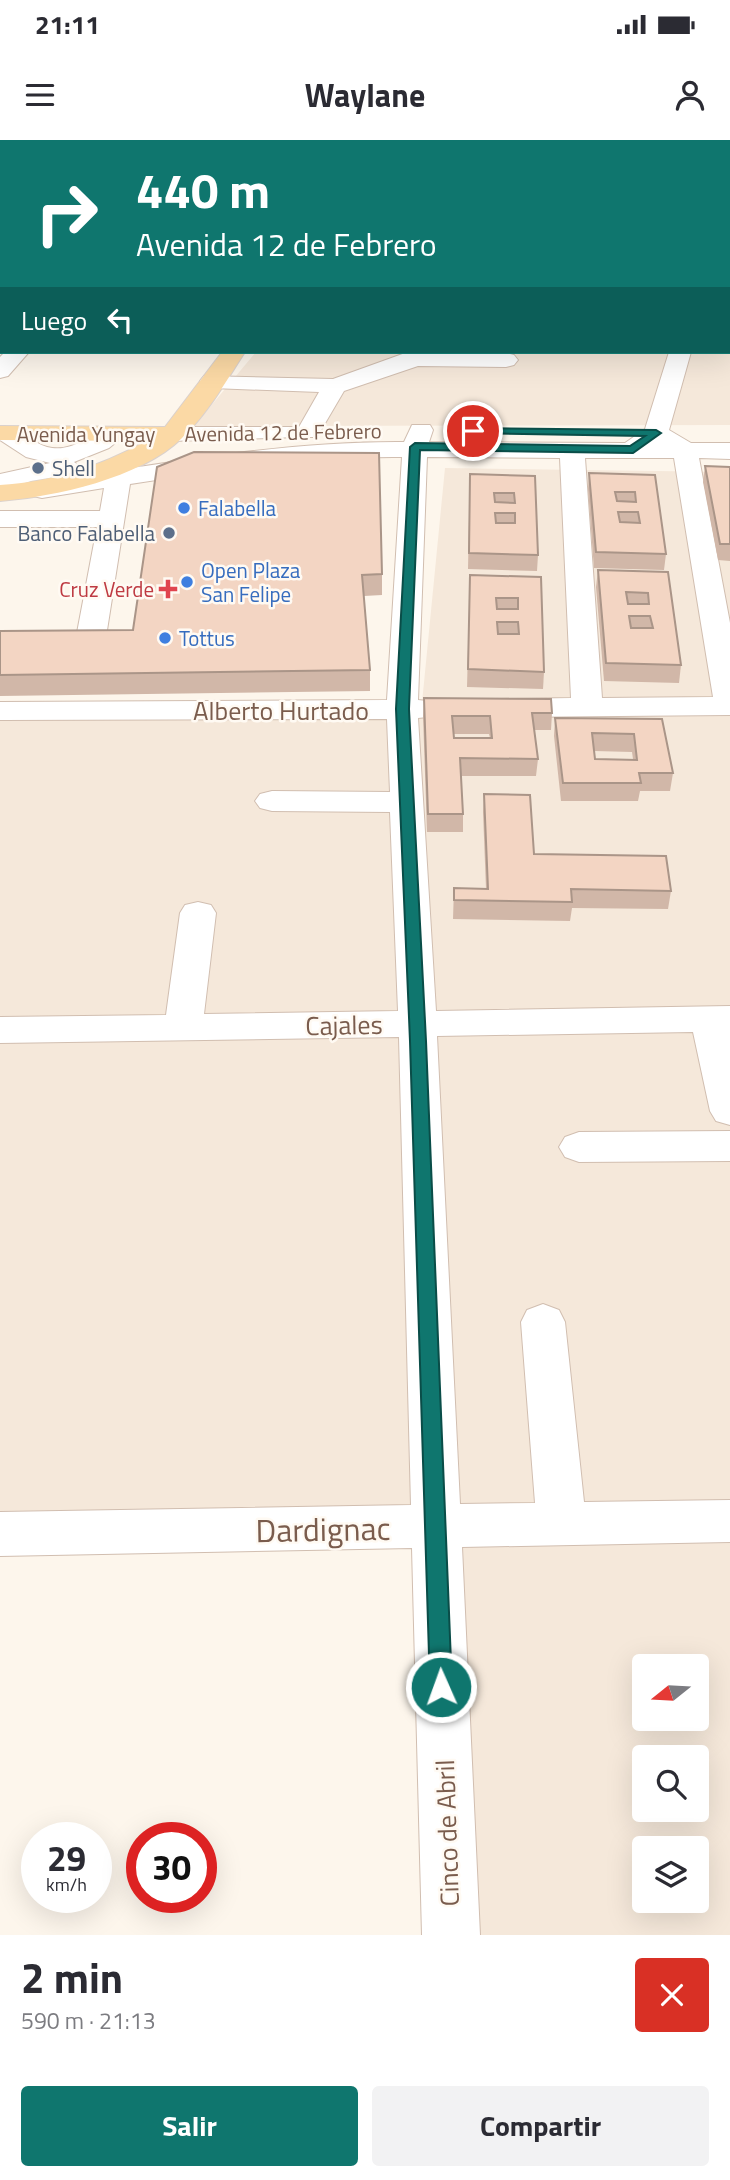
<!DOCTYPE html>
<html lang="es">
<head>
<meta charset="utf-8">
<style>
	:root { --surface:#fff; --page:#f2f2f3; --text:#2b2b33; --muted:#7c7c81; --accent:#0f766e }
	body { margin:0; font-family:"Titillium Web",sans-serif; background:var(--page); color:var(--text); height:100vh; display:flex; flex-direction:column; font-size:26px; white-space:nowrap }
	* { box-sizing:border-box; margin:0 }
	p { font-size:23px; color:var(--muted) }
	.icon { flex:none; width:38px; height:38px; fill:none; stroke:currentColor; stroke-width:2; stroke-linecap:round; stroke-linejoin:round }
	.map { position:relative; height:1795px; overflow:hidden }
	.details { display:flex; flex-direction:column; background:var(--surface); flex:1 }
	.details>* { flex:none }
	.hud { position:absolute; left:0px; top:0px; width:732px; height:214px; box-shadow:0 7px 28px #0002; background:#0f766e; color:#fff; overflow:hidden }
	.needle { width:46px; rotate:252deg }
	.fabs { position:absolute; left:632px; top:1514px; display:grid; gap:14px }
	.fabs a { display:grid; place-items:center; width:77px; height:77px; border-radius:7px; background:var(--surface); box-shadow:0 7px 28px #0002; font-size:35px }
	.speed { position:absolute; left:21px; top:1682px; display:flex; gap:14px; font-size:35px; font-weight:700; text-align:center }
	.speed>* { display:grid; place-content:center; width:91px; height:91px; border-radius:50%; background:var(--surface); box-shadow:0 7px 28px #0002; line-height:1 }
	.speed small { font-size:18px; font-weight:400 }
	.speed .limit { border:10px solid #d22; background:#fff; color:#111 }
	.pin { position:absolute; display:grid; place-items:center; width:60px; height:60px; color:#fff; margin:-30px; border:4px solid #fff; border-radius:50%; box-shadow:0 2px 7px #0007 }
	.me { position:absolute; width:77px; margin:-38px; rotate:358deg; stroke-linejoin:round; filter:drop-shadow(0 0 5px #0008) }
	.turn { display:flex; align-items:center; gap:24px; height:147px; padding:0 21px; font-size:32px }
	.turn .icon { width:91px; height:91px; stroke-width:2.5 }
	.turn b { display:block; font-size:49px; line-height:60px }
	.then { display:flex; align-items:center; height:66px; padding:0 21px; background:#0003; gap:14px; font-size:26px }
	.round { display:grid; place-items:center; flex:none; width:74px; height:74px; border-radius:7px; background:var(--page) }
	.overview { display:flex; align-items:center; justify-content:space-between; height:119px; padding:0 21px }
	h1 { font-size:42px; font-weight:700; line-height:52px }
	.cta { display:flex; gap:14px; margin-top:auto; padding:14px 21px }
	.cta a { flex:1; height:80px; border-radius:7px; background:var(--accent); color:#fff; font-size:28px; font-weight:700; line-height:80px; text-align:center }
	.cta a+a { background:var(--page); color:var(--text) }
	.status { display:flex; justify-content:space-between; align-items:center; height:49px; padding:0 35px; background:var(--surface); direction:ltr }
	.status svg { height:19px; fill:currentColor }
	header { display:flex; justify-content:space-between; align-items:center; height:91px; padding:0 21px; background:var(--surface); font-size:32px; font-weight:700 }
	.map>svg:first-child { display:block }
	.residential { fill:#f5e8da; fill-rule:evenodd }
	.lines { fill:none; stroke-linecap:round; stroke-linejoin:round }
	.minor-casing { stroke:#d1beb0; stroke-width:2 }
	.major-casing { stroke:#dad1cd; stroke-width:2 }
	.minor { fill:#fff; fill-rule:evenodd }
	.major { fill:#fbd9a5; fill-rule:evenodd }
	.wall { fill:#d1b7a8; fill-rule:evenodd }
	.building { fill:#f3d5c3; stroke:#aa9588; stroke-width:2; fill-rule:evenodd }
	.route { fill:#0f766e; stroke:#0a4d48; stroke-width:2 }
	.service-dot { fill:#5c6f8a; stroke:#fffaf3; stroke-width:2.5 }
	.shop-dot { fill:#3f7fe0; stroke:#fffaf3; stroke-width:2.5 }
	.health-dot { fill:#e0444e; stroke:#fffaf3; stroke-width:2.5 }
	.labels { text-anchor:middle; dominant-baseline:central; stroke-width:5; stroke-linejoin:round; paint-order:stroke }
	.far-street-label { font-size:21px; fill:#7a5c4d; stroke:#fffaf3 }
	.far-service-label { font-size:21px; fill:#4e5e75; stroke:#fffaf3; text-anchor:start }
	.far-shop-label { font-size:21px; fill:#366cbe; stroke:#fffaf3; text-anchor:start }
	.far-health-label { font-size:21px; fill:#be3a42; stroke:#fffaf3; text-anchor:end }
	.street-label { font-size:26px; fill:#7a5c4d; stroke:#fffaf3 }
	.near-street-label { font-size:32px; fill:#7a5c4d; stroke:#fffaf3 }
</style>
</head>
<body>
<div class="status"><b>21:11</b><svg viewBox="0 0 49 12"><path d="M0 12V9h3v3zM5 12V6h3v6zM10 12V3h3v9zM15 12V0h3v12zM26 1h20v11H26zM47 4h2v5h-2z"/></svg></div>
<header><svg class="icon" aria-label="menu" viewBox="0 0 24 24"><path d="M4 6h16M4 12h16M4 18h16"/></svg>Waylane<svg class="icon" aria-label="person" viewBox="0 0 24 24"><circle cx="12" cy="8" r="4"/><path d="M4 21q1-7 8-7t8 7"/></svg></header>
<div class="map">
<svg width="730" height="1795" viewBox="0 0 730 1795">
	<rect width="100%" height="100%" fill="#fdf6ec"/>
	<g class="residential">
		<path d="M434,0H730V285L194,286L256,212H730V2Z"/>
		<path d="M445,328L730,332V1795H471L457,1368L0,1385V578L421,573ZM644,1526H696V1578H644ZM644,1617H696V1670H644ZM644,1708H696V1760H644Z"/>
	</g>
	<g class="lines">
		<g class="minor-casing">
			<g id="minor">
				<rect x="106" y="0" width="18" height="2"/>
				<path d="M219,0H237L218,2Z"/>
				<path d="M346,0H364L345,2Z"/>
				<path d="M572,0H611L612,2H573Z"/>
				<path d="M5,212H29L8,236L0,238V217Z"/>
				<path d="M408,212L506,213L514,215L518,220L514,225L506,227L418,226L344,251L317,297H299L171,301L162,299L159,294L162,289L171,287H299L319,252L212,248L204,246L200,241L204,236L333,239Z"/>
				<path d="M669,212H691L669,290L691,303H730V319L699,318L730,483V575L501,577L490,575L485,568L490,561L501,559L571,558L560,318L427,317L418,560L437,562L442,569L437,576L418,578L436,871L730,866V985L716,981L710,971L693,892L437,896L460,1364L535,1363L521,1182L527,1170L543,1164L559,1170L565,1182L584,1362L730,1360V1402L462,1407L480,1795H422L412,1408L0,1416V1372L411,1365L399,897L0,903V877L166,875L180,773L185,765L198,762L211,765L216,773L204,874L398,871L390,672L272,671L260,668L255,661L260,654L272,651L390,652L387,579L0,580V562L387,560L402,317C310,316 221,330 130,344L105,503C90,525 25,517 0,517V499L76,498L97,387H0V371H100L104,348L42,358L33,356L29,350L33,344L42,342C162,324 282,301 404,302L412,285H430L433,290L429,302L625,303L645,289ZM585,318H674L713,557L602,558Z"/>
				<path d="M8,287C23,290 32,303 47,307C73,314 91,292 114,287L123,289L126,294L109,308L74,322L82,328L78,333L31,341L0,351V334L50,323L26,317L0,300V289Z"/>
				<path d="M730,991V1021L579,1022L565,1017L559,1007L565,997L579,992Z"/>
			</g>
		</g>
		<g class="major-casing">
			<g id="major">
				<path d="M390,0H408L389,2Z"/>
				<path d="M222,212H245C226,241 207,275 181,299C140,338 55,357 0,361V345C52,342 101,326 146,301L0,300V286L165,287Z"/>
			</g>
		</g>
		<use href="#minor" class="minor"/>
		<use href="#major" class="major"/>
	</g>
	<g class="wall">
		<path d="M705,326L730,327V421L718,420L703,342Z"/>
		<path d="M157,327L382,434V455L364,456L370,530V551L0,556V491L133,490Z"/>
		<path d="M589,333L655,335L666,414L664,430L594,428L588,349Z"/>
		<path d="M470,334L535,336L538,415L537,431L468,429Z"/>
		<path d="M598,430L668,432L681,525L679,543L604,541L596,447Z"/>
		<path d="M470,435L541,437L544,532L543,549L467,547Z"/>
		<path d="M424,558L552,573L551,590H534L538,619L536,636H461L463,674V692H427L423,576ZM454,594H489L490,598H454Z"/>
		<path d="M555,578L662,579L673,633L670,651H640L638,661H561L554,596ZM594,611L632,612L633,619H595Z"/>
		<path d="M484,654L534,714L671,751L668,769L572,768L570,781L453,779L454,748L486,749L483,672Z"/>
	</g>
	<g class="building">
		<path d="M194,312L379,313L382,434L362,435L370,530L0,535V491L133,490L157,327Z"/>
		<path d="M705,326L730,327V404H720Z"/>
		<path d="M589,333L655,335L666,414L596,412ZM615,352H635L636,362L617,361ZM618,372H638L640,383L620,382Z"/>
		<path d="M470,334L535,336L538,415L469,413ZM494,353H514L515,363L495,362ZM495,373H515V383H496Z"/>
		<path d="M598,430L668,432L681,525L606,523ZM626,452L648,453L649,464H628ZM629,476H650L653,488H631Z"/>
		<path d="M470,435L541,437L544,532L468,529ZM496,458H518V469H497ZM497,482H518L519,494H498Z"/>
		<path d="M424,558L551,559L552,573H532L538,619L460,618L463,674H428ZM452,576H490L492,598H454Z"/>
		<path d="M555,578L662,579L673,633H639L641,643H563ZM592,593L634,594L637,620L595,619Z"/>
		<path d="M484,654L530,655L534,714L666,716L671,751L571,749L572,762L454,760V748L488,749Z"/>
	</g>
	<path class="route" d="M473,288L656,290L661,293L633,313L420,310L409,569L426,901L452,1547L449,1554L441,1557L434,1554L430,1547L410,901L396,569L410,307L415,303L630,306L645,296L470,293V289Z"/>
	<g class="service-dot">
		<circle cx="38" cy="328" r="7"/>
		<circle cx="169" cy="393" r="7"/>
	</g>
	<g class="shop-dot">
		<circle cx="184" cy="368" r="7"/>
		<circle cx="187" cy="442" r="7"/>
		<circle cx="165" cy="498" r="7"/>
	</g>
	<path class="health-dot" d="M164.5 438.5h7v7h7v7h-7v7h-7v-7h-7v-7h7z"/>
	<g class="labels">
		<g class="far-street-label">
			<text transform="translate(283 292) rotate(-1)">Avenida 12 de Febrero</text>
			<text x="86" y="294">Avenida Yungay</text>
		</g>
		<g class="far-service-label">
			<text x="52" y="328">Shell</text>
			<text x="155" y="393" text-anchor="end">Banco Falabella</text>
		</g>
		<g class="far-shop-label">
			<text x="198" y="368">Falabella</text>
			<text x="201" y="430">Open Plaza<tspan x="201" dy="24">San Felipe</tspan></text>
			<text x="179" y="498">Tottus</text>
		</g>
		<g class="far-health-label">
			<text x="154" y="449">Cruz Verde</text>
		</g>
		<g class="street-label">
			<text x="281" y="570">Alberto Hurtado</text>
			<text transform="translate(344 885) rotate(-1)">Cajales</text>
			<text transform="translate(447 1693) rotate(-92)">Cinco de Abril</text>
		</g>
		<g class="near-street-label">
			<text transform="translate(323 1389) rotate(-1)">Dardignac</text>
		</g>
	</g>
</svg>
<div class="fabs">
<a><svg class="needle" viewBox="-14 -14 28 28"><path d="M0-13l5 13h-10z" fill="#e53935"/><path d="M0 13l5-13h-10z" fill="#7c7c81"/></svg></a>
<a><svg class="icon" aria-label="search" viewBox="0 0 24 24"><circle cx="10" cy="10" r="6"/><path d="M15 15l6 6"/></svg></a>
<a><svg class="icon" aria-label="layers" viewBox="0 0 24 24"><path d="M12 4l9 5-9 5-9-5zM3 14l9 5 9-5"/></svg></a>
</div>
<div class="speed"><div>29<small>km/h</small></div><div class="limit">30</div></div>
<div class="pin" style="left:473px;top:291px;background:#d93025"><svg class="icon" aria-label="arrive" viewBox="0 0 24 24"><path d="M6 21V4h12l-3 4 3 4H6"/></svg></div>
<svg class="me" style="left:441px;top:1547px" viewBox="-20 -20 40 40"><circle r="17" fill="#0f766e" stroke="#fff" stroke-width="3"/><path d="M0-11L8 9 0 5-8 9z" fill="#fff"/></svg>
<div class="hud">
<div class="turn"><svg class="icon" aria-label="right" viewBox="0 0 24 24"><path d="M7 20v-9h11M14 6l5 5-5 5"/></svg><div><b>440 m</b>Avenida 12 de Febrero</div></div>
<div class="then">Luego<svg class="icon" aria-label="left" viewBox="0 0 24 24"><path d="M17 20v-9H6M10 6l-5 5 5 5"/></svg></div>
</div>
</div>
<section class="details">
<div class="overview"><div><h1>2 min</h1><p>590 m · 21:13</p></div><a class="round" style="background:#d93025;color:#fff"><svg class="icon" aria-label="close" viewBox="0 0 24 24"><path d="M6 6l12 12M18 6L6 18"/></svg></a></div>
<div class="cta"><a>Salir</a><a>Compartir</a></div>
</section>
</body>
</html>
